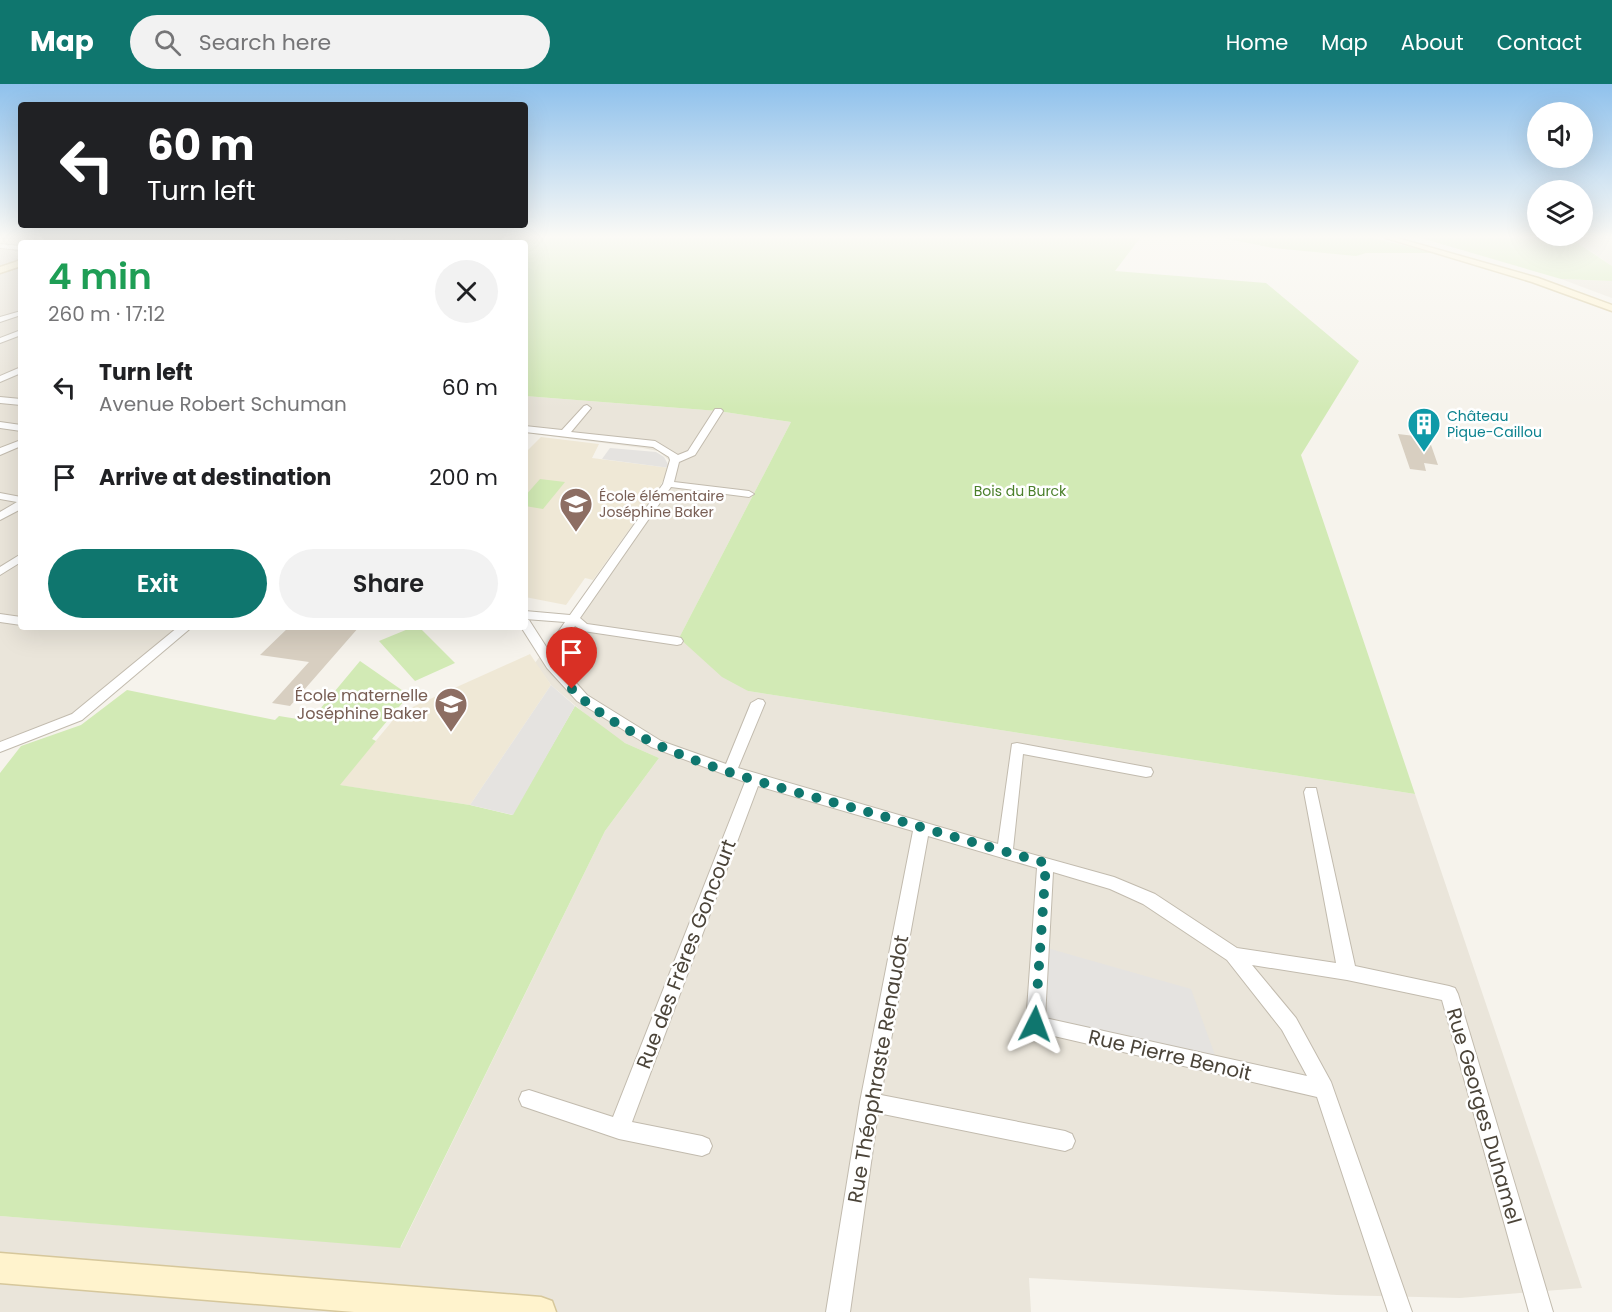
<!DOCTYPE html>
<html lang="en">
<head>
<meta charset="utf-8">
<style>
	:root { --surface:#fff; --page:#f2f2f2; --text:#202124; --muted:#757577; --accent:#0f766e }
	body { margin:0; font-family:Poppins,sans-serif; background:var(--page); color:var(--text); height:100vh; display:flex; flex-direction:column; font-size:22px; white-space:nowrap }
	* { box-sizing:border-box; margin:0 }
	p { font-size:20px; color:var(--muted) }
	.icon { flex:none; width:33px; height:33px; fill:none; stroke:currentColor; stroke-width:2; stroke-linecap:round; stroke-linejoin:round }
	.map { position:relative; flex:1; overflow:hidden }
	.sheet { position:absolute; left:18px; top:156px; width:510px; height:390px; display:flex; flex-direction:column; background:var(--surface); border-radius:6px; box-shadow:0 6px 24px #0002 }
	.sheet>* { flex:none }
	.guide { position:absolute; left:18px; top:18px; width:510px; height:126px; border-radius:6px; box-shadow:0 6px 24px #0002; background:#202124; color:#fff; overflow:hidden }
	.fabs { position:absolute; left:1527px; top:18px; display:grid; gap:12px }
	.fabs a { display:grid; place-items:center; width:66px; height:66px; border-radius:50%; background:var(--surface); box-shadow:0 6px 24px #0002; font-size:30px }
	.pin { position:absolute; display:grid; place-items:center; width:51px; height:51px; color:#fff; margin:-62px -26px; border-radius:50% 50% 50% 0; rotate:-45deg; box-shadow:0 0 6px #0007 }
	.pin .icon { rotate:45deg }
	.me { position:absolute; width:66px; margin:-33px; rotate:3deg; stroke-linejoin:round; filter:drop-shadow(0 0 4px #0008) }
	.turn { display:flex; align-items:center; gap:21px; height:126px; padding:0 30px; font-size:27px }
	.turn .icon { width:78px; height:78px; stroke-width:2.5 }
	.turn b { display:block; font-size:42px; line-height:51px }
	.round { display:grid; place-items:center; flex:none; width:63px; height:63px; border-radius:32px; background:var(--page) }
	.headline { display:flex; align-items:center; justify-content:space-between; height:102px; padding:0 30px }
	h1 { font-size:36px; font-weight:600; line-height:45px; color:#1e9e55 }
	.button { display:flex; gap:12px; margin-top:auto; padding:12px 30px }
	.button a { flex:1; height:69px; border-radius:36px; background:var(--accent); color:#fff; font-size:24px; font-weight:600; line-height:69px; text-align:center }
	.button a+a { background:var(--page); color:var(--text) }
	ul { padding:0; list-style:none }
	li { display:flex; align-items:center; gap:18px; height:90px; padding:0 30px }
	li div { flex:1 }
	li b { display:block; font-size:22px }
	li em { font-style:normal }
	header { display:flex; align-items:center; gap:36px; box-sizing:border-box; height:84px; padding:0 30px; background:var(--accent); color:#fff }
	header strong { font-size:28px }
	nav { display:flex; gap:33px; margin-inline-start:auto; font-size:21px }
	.search { width:420px; height:54px; background:var(--page); display:flex; align-items:center; gap:15px; box-sizing:border-box; padding:0 21px; border-radius:33px; color:var(--muted); font-size:22px }
	.map>svg:first-child { display:block }
	.residential { fill:#eae5da }
	.education { fill:#efe8d6 }
	.green { fill:#d2eab5 }
	.parking { fill:#e5e3e0 }
	.lines { fill:none; stroke-linecap:round; stroke-linejoin:round }
	.stream { stroke:#a9d4f2; stroke-width:3 }
	.building { fill:#d8cfc1 }
	.street-casing { stroke:#c2bbae; stroke-width:2 }
	.secondary-casing { stroke:#d6c79b; stroke-width:3 }
	.street { fill:#fff; fill-rule:evenodd }
	.secondary { fill:#fff3cd; fill-rule:evenodd }
	.route { stroke:#0f766e; stroke-width:10; stroke-dasharray:0 18 }
	.labels { text-anchor:middle; dominant-baseline:central; stroke-width:5; stroke-linejoin:round; paint-order:stroke }
	.far-culture-label { font-size:14px; fill:#0d838f; stroke:#fff; text-anchor:start }
	.far-park-label { font-size:14px; fill:#4a7f2a; stroke:#fff }
	.far-education-label { font-size:14px; fill:#785e54; stroke:#fff; text-anchor:start }
	.education-label { font-size:16px; fill:#785e54; stroke:#fff; text-anchor:end }
	.near-street-label { font-size:20px; fill:#4b4439; stroke:#fff }
</style>
</head>
<body>
<header>
<strong>Map</strong>
<div class="search"><svg class="icon" aria-label="search" viewBox="0 0 24 24"><circle cx="10" cy="10" r="6"/><path d="M15 15l6 6"/></svg>Search here</div>
<nav><a>Home</a><a>Map</a><a>About</a><a>Contact</a></nav>
</header>
<div class="map">
<svg width="1612" height="1228" viewBox="0 0 1612 1228">
	<rect width="100%" height="100%" fill="#f6f3ec"/>
	<g class="residential">
		<path d="M0,154H448L439,159H21V543H177L73,631L0,657Z"/>
		<path d="M1570,154H1612V182L1591,167Z"/>
		<path d="M1561,195L1612,197V214L1601,210Z"/>
		<path d="M525,312L718,327L791,338L679,554L748,607L1415,710L1582,1204L1460,1214L1337,1211L1029,1194L1031,1228H0V1132L401,1163L605,747L659,674L625,659L602,644L551,601L535,579L664,399L671,382L670,377L658,367L643,364L525,349Z"/>
	</g>
	<g class="education">
		<path d="M541,353L599,360L592,374L670,384L659,404L593,496L585,494L566,521L525,513V369Z"/>
		<path d="M530,570L551,601L470,721L339,701L399,629Z"/>
	</g>
	<g class="green">
		<path d="M448,154H1140L1115,187L1266,199L1359,277L1301,371L1415,710L748,607L722,593L679,554L791,338L718,327L525,312V159H439Z"/>
		<path d="M1223,154H1373L1435,169H1366L1356,172L1273,164Z"/>
		<path d="M1421,154H1570L1612,182V197L1561,195Z"/>
		<path d="M540,395L565,398L543,425L525,422V412Z"/>
		<path d="M413,543H419L455,579L415,597L379,557Z"/>
		<path d="M360,577L409,611L372,655L376,657L340,701L470,721L512,731L575,622L625,659L659,674L605,747L400,1164L0,1132V689L21,662L81,641L127,606L275,636L279,632L310,637Z"/>
	</g>
	<g class="parking">
		<path d="M610,364L656,368L664,373L670,384L602,375Z"/>
		<path d="M551,601L575,622L513,731L470,721Z"/>
		<path d="M1040,862L1191,905L1219,982L1035,940Z"/>
	</g>
	<g class="lines">
		<path class="stream" d="M252,159L290,154"/>
	</g>
	<g class="building">
		<path d="M1398,350L1415,352L1417,360L1431,361L1438,381L1424,379L1426,387L1410,385Z"/>
		<path d="M289,543H359L290,622L272,619L309,578L260,571Z"/>
	</g>
	<g class="lines">
		<g class="street-casing">
			<g id="street">
				<path d="M341,154H348L338,159H329Z"/>
				<path d="M396,154H403L404,155L399,159H392Z"/>
				<path d="M0,160L21,162V166L0,164Z"/>
				<path d="M21,227V231L0,238V233Z"/>
				<path d="M21,246V251L0,259V254Z"/>
				<path d="M21,283V289L0,298V292Z"/>
				<path d="M0,313L21,315V321L0,319Z"/>
				<path d="M587,321L591,324L571,348L655,357L678,371L688,367L715,325H721L723,327L695,371L679,378L674,398L749,407L754,410L749,413L671,403L580,534L587,540L677,553L681,554L683,557L681,560L677,561L583,547L575,542L553,573L587,611L661,657L726,680L751,619L758,615L763,616L765,619L738,684L998,760L1012,660L1017,659L1151,684L1153,688L1151,692L1146,693L1023,670L1013,765L1114,793L1155,810L1237,864L1336,879L1304,708L1306,704H1316L1355,882L1449,902L1455,904L1458,910L1553,1228H1529L1442,916L1347,896L1252,881L1296,934L1331,998L1412,1228H1388L1317,1013L1028,946L1026,940L1037,784L928,752L881,1011L1065,1047L1072,1050L1075,1057L1072,1064L1065,1067L878,1029L850,1228H826L860,1018L913,747L758,702L632,1038L702,1052L709,1055L712,1062L709,1069L702,1072L619,1055L522,1022L519,1015L522,1008L529,1006L613,1033L745,698L651,663L577,617L547,584L521,543H525V535L529,536L547,564L565,538L525,535V527L570,531L663,400L670,376L669,373L653,363L525,348V342L562,346L584,322ZM1053,788L1110,805L1143,820L1227,876L1282,946L1307,992L1045,934Z"/>
				<path d="M0,338L21,341V347L0,344Z"/>
				<path d="M21,356V362L0,371V364Z"/>
				<path d="M0,409L21,413V425L0,436V428L17,418L0,415Z"/>
				<path d="M21,470V478L0,491V483Z"/>
				<path d="M0,530L21,533V541L0,538Z"/>
				<path d="M178,543H192L82,636L0,668V658L72,630Z"/>
			</g>
		</g>
		<g class="secondary-casing">
			<g id="secondary">
				<path d="M81,154H92L81,159H69Z"/>
				<path d="M1386,154H1397L1538,194L1612,221V227L1532,198Z"/>
				<path d="M21,176V182L0,189V183Z"/>
				<path d="M0,1169L541,1213L552,1217L556,1228H354L0,1199Z"/>
			</g>
		</g>
		<use href="#street" class="street"/>
		<use href="#secondary" class="secondary"/>
	</g>
	<linearGradient id="sky" x2="0" y2="1"><stop stop-color="#8fc1ec"/><stop offset="0.47" stop-color="#fbfaf6"/><stop offset="1" stop-color="#fbfaf6" stop-opacity="0"/></linearGradient>
	<rect width="1612" height="325" fill="url(#sky)"/>
	<g class="lines">
		<path class="route" d="M572,605C637,671 773,701 861,726C922,743 984,762 1046,779L1035,940"/>
	</g>
	<defs>
		<g id="building-pin" transform="scale(1.725)"><path d="M0 17L-7.5 6A9.5 9.5 0 1 1 7.5 6Z" fill="#0f9aa8" stroke="#fff"/><path d="M-4-6H4V6H1V3H-1V6H-4ZM-2.5-4.3h1.7v1.8h-1.7ZM.8-4.3h1.7v1.8H.8ZM-2.5-1h1.7V.8h-1.7ZM.8-1h1.7V.8H.8Z" fill="#fff"/></g>
		<g id="school-pin" transform="scale(1.725)"><path d="M0 17L-7.5 6A9.5 9.5 0 1 1 7.5 6Z" fill="#8d6e63" stroke="#fff"/><path d="M0-5L7-2L0 1L-7-2ZM-4 1L0 2.5L4 1V4Q0 6-4 4Z" fill="#fff"/></g>
	</defs>
	<g fill-rule="evenodd">
		<use href="#building-pin" x="1424" y="340"/>
		<use href="#school-pin" x="576" y="420"/>
		<use href="#school-pin" x="451" y="620"/>
	</g>
	<g class="labels">
		<g class="far-culture-label">
			<text x="1447" y="332">Château<tspan x="1447" dy="16">Pique-Caillou</tspan></text>
		</g>
		<g class="far-park-label">
			<text x="1020" y="407">Bois du Burck</text>
		</g>
		<g class="far-education-label">
			<text x="599" y="412">École élémentaire<tspan x="599" dy="16">Joséphine Baker</tspan></text>
		</g>
		<g class="education-label">
			<text x="428" y="611">École maternelle<tspan x="428" dy="18">Joséphine Baker</tspan></text>
		</g>
		<g class="near-street-label">
			<text transform="translate(686 870) rotate(-69)">Rue des Frères Goncourt</text>
			<text transform="translate(1170 971) rotate(13)">Rue Pierre Benoit</text>
			<text transform="translate(878 985) rotate(-80)">Rue Théophraste Renaudot</text>
			<text transform="translate(1484 1032) rotate(74)">Rue Georges Duhamel</text>
		</g>
	</g>
</svg>
<div class="fabs">
<a><svg class="icon" aria-label="sound" viewBox="0 0 24 24"><path d="M4 9h4l5-4v14l-5-4H4zM17 9q2 3 0 6"/></svg></a>
<a><svg class="icon" aria-label="layers" viewBox="0 0 24 24"><path d="M12 4l9 5-9 5-9-5zM3 14l9 5 9-5"/></svg></a>
</div>
<div class="pin" style="left:572px;top:605px;background:#d93025"><svg class="icon" aria-label="arrive" viewBox="0 0 24 24"><path d="M6 21V4h12l-3 4 3 4H6"/></svg></div>
<svg class="me" style="left:1035px;top:940px" viewBox="-20 -20 40 40"><path d="M0-17L14 15 0 8-14 15z" fill="#0f766e" stroke="#fff" stroke-width="4"/></svg>
<div class="guide">
<div class="turn"><svg class="icon" aria-label="left" viewBox="0 0 24 24"><path d="M17 20v-9H6M10 6l-5 5 5 5"/></svg><div><b>60 m</b>Turn left</div></div>
</div>
<section class="sheet">
<div class="headline"><div><h1>4 min</h1><p>260 m · 17:12</p></div><a class="round"><svg class="icon" aria-label="close" viewBox="0 0 24 24"><path d="M6 6l12 12M18 6L6 18"/></svg></a></div>
<ul>
<li><svg class="icon" aria-label="left" viewBox="0 0 24 24"><path d="M17 20v-9H6M10 6l-5 5 5 5"/></svg><div><b>Turn left</b><p>Avenue Robert Schuman</p></div><em>60 m</em></li>
<li><svg class="icon" aria-label="arrive" viewBox="0 0 24 24"><path d="M6 21V4h12l-3 4 3 4H6"/></svg><div><b>Arrive at destination</b></div><em>200 m</em></li>
</ul>
<div class="button"><a>Exit</a><a>Share</a></div>
</section>
</div>
</body>
</html>
